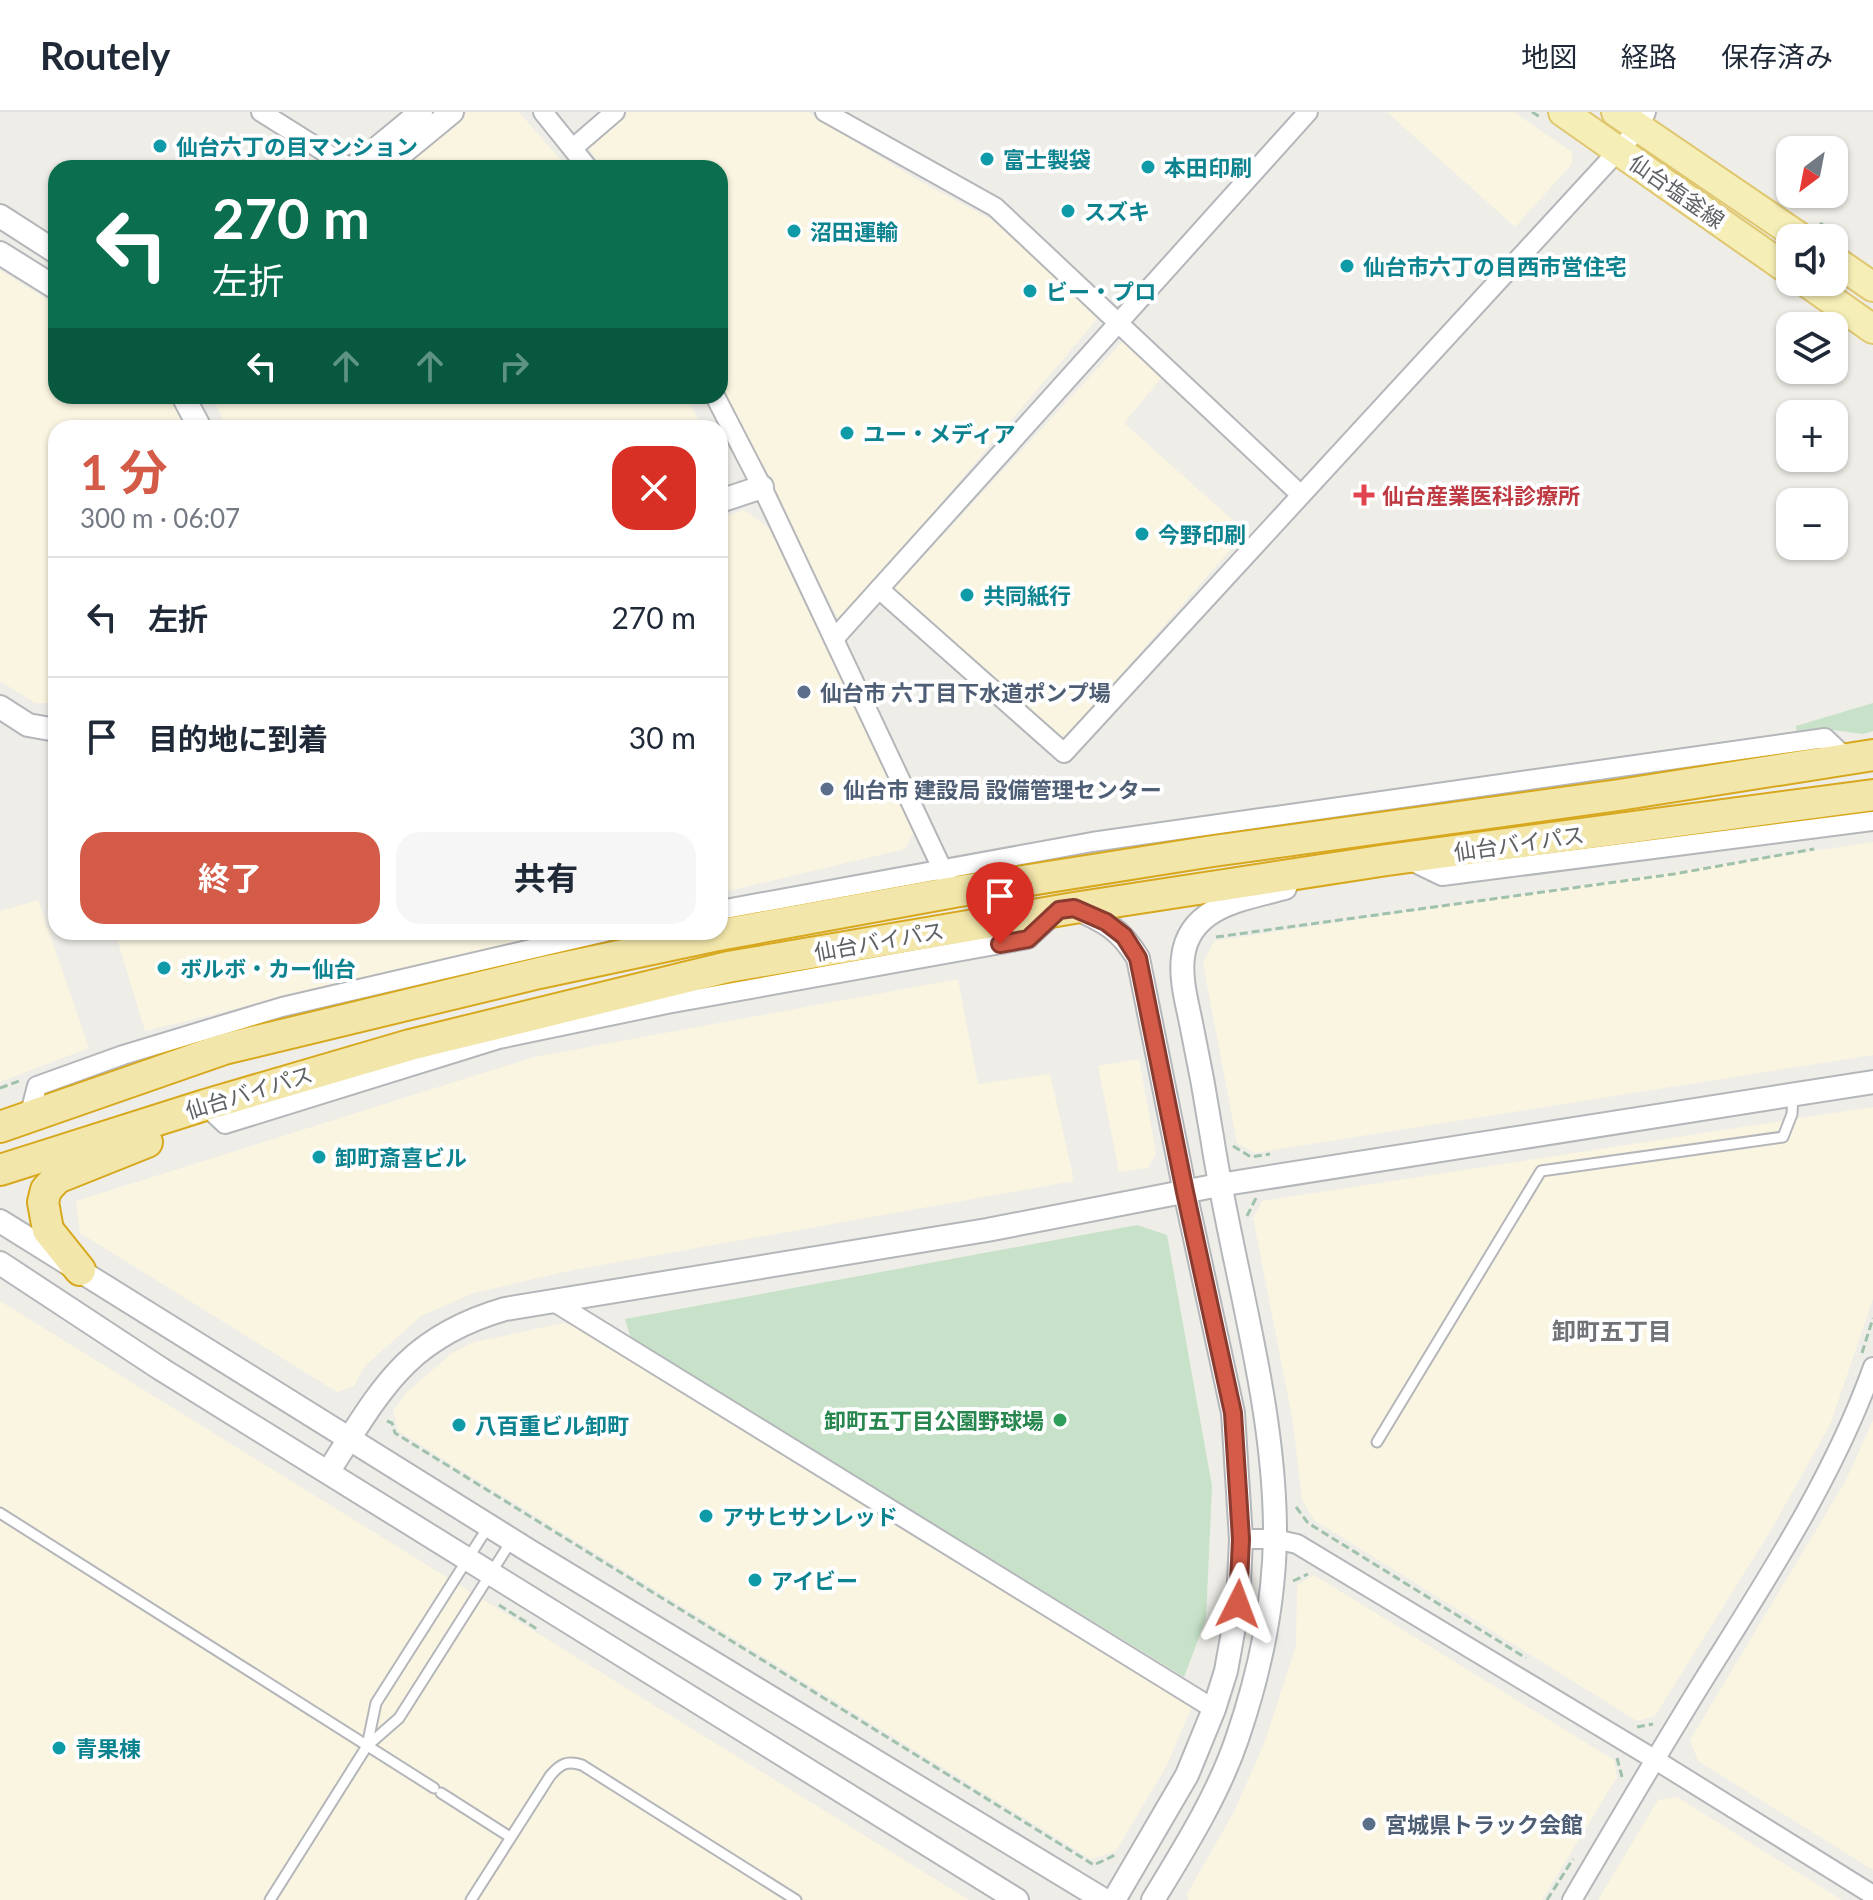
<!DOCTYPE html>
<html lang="ja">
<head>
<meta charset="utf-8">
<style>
	:root { --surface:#fff; --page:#f6f6f7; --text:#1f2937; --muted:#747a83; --line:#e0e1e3; --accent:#d35b48 }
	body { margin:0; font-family:Lato,"Noto Sans JP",sans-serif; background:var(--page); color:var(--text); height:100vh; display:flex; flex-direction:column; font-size:30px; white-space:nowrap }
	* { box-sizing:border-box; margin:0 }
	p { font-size:26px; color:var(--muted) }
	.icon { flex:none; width:44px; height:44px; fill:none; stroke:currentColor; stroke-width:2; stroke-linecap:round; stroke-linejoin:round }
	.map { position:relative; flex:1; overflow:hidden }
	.drawer { position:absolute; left:48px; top:308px; width:680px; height:520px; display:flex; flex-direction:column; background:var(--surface); border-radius:24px; box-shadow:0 2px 6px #0004 }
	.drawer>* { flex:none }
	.banner { position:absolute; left:48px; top:48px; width:680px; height:244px; border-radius:24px; box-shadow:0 2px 6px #0004; background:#0b6e4f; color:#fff; overflow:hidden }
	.needle { width:52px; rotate:212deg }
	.fabs { position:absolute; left:1776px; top:24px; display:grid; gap:16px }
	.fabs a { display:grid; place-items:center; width:72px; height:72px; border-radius:16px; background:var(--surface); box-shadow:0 2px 6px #0004; font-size:40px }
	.pin { position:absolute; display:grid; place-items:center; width:68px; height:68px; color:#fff; margin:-82px -34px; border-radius:50% 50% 50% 0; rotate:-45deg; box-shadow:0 0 8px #0007 }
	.pin .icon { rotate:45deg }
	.me { position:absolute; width:88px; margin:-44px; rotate:3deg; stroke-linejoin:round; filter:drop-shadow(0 0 6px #0008) }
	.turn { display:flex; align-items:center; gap:28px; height:168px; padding:0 32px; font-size:36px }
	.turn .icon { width:104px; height:104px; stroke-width:2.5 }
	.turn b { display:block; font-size:56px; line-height:68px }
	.lanes { display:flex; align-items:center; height:76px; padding:0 32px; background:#0003; justify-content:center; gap:40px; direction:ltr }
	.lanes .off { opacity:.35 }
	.round { display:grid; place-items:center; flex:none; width:84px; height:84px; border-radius:24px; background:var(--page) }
	.headline { display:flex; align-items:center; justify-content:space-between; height:136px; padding:0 32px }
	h1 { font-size:48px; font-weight:700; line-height:60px; color:var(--accent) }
	.primary-button { display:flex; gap:16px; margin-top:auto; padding:16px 32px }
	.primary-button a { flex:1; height:92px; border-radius:24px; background:var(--accent); color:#fff; font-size:32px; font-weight:700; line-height:92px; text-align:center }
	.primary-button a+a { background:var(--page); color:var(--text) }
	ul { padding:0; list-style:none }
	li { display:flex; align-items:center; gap:24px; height:120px; padding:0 32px; border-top:2px solid var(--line) }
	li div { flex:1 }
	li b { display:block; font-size:30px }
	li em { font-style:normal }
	header { display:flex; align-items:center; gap:48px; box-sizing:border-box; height:112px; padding:0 40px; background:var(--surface); border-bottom:2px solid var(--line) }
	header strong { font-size:38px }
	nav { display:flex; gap:44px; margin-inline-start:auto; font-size:28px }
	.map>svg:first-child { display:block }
	.commercial { fill:#faf5e1 }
	.green { fill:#c7e2c8 }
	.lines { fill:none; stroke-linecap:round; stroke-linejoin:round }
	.service-casing { stroke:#b4b6ba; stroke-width:13 }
	.minor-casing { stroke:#b4b6ba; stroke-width:22 }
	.tertiary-casing { stroke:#b4b6ba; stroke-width:26 }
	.primary-casing { stroke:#dfc66f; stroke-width:32 }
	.trunk-casing { stroke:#d7a81e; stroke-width:34 }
	.path { stroke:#a0c1ab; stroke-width:3; stroke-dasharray:8 4; stroke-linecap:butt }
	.service { stroke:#fff; stroke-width:9 }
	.minor { stroke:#fff; stroke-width:18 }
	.tertiary { stroke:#fff; stroke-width:22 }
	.primary { stroke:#f5eeb6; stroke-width:28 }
	.trunk { stroke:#f2e6aa; stroke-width:30 }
	.route-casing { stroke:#893b2f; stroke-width:20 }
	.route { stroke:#d35b48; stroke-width:14 }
	.culture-dot { fill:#0f9aa8; stroke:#fff; stroke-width:3 }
	.health-dot { fill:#e0444e; stroke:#fff; stroke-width:3 }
	.service-dot { fill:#5c6f8a; stroke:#fff; stroke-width:3 }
	.leisure-dot { fill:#2e9e5b; stroke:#fff; stroke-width:3 }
	.labels { text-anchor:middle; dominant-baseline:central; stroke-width:8; stroke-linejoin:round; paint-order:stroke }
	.culture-label { font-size:22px; font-weight:bold; fill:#0d838f; stroke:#fff; text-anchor:start }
	.street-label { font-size:22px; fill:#5e6165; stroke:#fff }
	.health-label { font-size:22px; font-weight:bold; fill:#be3a42; stroke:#fff; text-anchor:start }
	.service-label { font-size:22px; font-weight:bold; fill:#4e5e75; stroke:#fff; text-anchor:start }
	.leisure-label { font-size:22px; font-weight:bold; fill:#27864d; stroke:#fff; text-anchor:end }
	.neighbourhood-label { font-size:24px; font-weight:bold; fill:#6f7377; stroke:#fff }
</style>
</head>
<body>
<header>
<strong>Routely</strong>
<nav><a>地図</a><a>経路</a><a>保存済み</a></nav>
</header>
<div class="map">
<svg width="1873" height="1788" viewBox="0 0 1873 1788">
	<rect width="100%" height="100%" fill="#eeede7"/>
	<g class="commercial">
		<path d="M467,0H519L568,56H401Z"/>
		<path d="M620,0H808L914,66L994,109L1098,206L840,510L720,284V56H600L586,30Z"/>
		<path d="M1387,0H1514L1572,40V52L1515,115Z"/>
		<path d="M0,158L56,193V284H169L185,316H56V591H35L0,569Z"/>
		<path d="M1124,228L1163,264L1124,311L1246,420L1068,623L1056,625L894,476Z"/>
		<path d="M212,284H687L702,316H227Z"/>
		<path d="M744,398L772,418L914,720L905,737L720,781V406Z"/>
		<path d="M1873,730V943L1255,1041L1237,1031L1203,851L1214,829Z"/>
		<path d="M38,788L89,936L0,970V799Z"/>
		<path d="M115,820H557L145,919Z"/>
		<path d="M958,867L978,972L1050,962L1074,1069L573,1158L474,1181L421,1204L365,1254L354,1274L337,1280L80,1121L76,1089L534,945Z"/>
		<path d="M1139,947L1156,1041L1148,1056L1119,1060L1098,954Z"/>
		<path d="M1873,995V1187L1830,1313L1771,1418L1655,1604L1637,1609L1314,1408L1302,1388L1293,1310L1253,1106L1262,1089Z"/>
		<path d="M0,1189L969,1788H0Z"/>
		<path d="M564,1211L581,1217L1192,1594L1167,1653L1116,1739L1091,1747L398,1319L393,1299L407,1280L452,1241L474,1230Z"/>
		<path d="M1873,1308V1758L1698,1649L1690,1628L1846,1368Z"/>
		<path d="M1314,1463L1614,1648L1617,1665L1542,1788H1188L1187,1782L1235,1698L1265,1629L1296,1534L1297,1473Z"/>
		<path d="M1677,1685L1842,1788H1598L1658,1688Z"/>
	</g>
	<g class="green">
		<path d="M1873,591V619L1863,622L1825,617L1797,623L1796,614Z"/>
		<path d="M1137,1113L1167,1123L1212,1374L1206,1507L1184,1565L631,1227L625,1207Z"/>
	</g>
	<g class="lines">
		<g class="service-casing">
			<g id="service">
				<path d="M1377,1330L1541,1059L1783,1025L1792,1002L1793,982"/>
				<path d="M0,1401L434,1676"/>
				<path d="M367,1634L376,1591L488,1415"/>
				<path d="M441,1681L510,1725"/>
				<path d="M270,1788L367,1634L399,1606L512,1428"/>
				<path d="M471,1788L550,1664C560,1652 567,1648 582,1653L796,1788"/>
			</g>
		</g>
		<g class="minor-casing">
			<g id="minor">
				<path d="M261,0L350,56"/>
				<path d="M543,0L588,56"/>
				<path d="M825,0L995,95L1301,383"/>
				<path d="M573,36L615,0"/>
				<path d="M715,284L762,375L947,767"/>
				<path d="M879,477L1064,641L1639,16L1646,0"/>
				<path d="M834,527L1308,0"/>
				<path d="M1407,747L1442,764L1873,709"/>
				<path d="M720,798L1092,730L1825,626L1846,646"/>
				<path d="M205,993L225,1012L499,927L667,892L1028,827L1057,800"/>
				<path d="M29,1005L37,974L123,943L282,895L605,820"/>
				<path d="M551,1188L1214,1597"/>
				<path d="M1241,1427H1275L1297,1432L1654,1647L1873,1783"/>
				<path d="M1572,1788C1616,1713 1660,1638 1706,1564C1768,1465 1833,1366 1873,1255"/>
			</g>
		</g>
		<g class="tertiary-casing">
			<g id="tertiary">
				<path d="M353,56L421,0"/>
				<path d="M384,56L452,0"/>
				<path d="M0,104L56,140"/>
				<path d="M0,141L56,176"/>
				<path d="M183,284L200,316"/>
				<path d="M720,389L762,375"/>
				<path d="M0,595L28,613L56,618"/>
				<path d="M1075,796C1106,810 1120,817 1138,846L1185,1080L1233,1301L1241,1427L1238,1492L1226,1559L1214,1597L1187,1663L1114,1788"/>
				<path d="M0,1109L531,1440L1104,1788"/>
				<path d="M0,1151L161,1257L1017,1788"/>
				<path d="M328,1360C381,1278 405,1226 505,1197L987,1118L1219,1073L1873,970"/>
				<path d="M1153,1788C1184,1737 1218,1683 1237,1627C1259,1563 1274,1493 1275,1425C1276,1292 1232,1156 1212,1025C1206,987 1199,949 1191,911C1187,891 1180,866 1183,845C1189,794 1244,787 1285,776"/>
			</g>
		</g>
		<g class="primary-casing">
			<g id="primary">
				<path d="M1563,0L1790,159"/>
				<path d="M1616,0L1801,126"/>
				<path d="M1834,148L1873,175"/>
				<path d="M1806,170L1873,217"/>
			</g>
		</g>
		<g class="trunk-casing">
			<g id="trunk">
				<path d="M0,1015L224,937L539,861L713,824L954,780L1213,739L1619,683L1873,643"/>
				<path d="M0,1058L205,993L410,933L728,855L1074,796L1387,748L1873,683"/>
				<path d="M80,1158L48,1118L43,1090L46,1078L57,1066L147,1030"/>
			</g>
		</g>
		<g class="path">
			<path d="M1532,0L1540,5"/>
			<path d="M1820,111L1840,125"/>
			<path d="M1216,825L1674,762L1814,737"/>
			<path d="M0,976L19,969"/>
			<path d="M1233,1034L1251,1045L1270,1042"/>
			<path d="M1247,1104L1256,1086"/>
			<path d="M1862,1241L1873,1206"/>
			<path d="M387,1309L392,1311L395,1321L1094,1753L1115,1743"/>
			<path d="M1296,1395L1308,1411L1526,1546"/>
			<path d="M1293,1469L1308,1462"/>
			<path d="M499,1493L537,1517"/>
			<path d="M1637,1615L1653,1612"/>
			<path d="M1617,1646L1622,1665"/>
			<path d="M1547,1788L1573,1747"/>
		</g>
		<use href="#service" class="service"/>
		<use href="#minor" class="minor"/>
		<use href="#tertiary" class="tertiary"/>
		<use href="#primary" class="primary"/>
		<use href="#trunk" class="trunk"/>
	</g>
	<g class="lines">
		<g class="route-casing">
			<path id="route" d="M1000,832L1028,827L1059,798L1074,796L1106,810L1124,824L1138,846L1185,1080L1233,1301L1241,1427L1238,1492"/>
		</g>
		<use href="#route" class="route"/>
	</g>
	<g class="culture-dot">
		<circle cx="160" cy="34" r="8"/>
		<circle cx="987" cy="47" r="8"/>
		<circle cx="1148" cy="55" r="8"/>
		<circle cx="1068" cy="99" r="8"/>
		<circle cx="794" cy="119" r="8"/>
		<circle cx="1347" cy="154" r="8"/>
		<circle cx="1030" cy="179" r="8"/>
		<circle cx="847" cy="321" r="8"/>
		<circle cx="1142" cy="422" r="8"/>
		<circle cx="967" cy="483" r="8"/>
		<circle cx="164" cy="856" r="8"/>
		<circle cx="319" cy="1045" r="8"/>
		<circle cx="459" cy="1313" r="8"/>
		<circle cx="706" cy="1404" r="8"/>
		<circle cx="755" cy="1468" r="8"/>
		<circle cx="59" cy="1636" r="8"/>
	</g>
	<path class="health-dot" d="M1360 371h8v8h8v8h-8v8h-8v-8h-8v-8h8z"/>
	<g class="service-dot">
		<circle cx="804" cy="580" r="8"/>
		<circle cx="827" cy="677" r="8"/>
		<circle cx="1369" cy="1712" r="8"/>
	</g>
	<circle class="leisure-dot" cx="1060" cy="1308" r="8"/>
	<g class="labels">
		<g class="culture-label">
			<text x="176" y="34">仙台六丁の目マンション</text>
			<text x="1003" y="47">富士製袋</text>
			<text x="1164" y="55">本田印刷</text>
			<text x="1084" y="99">スズキ</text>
			<text x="810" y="119">沼田運輸</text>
			<text x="1363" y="154">仙台市六丁の目西市営住宅</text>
			<text x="1046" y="179">ビー・プロ</text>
			<text x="863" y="321">ユー・メディア</text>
			<text x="1158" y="422">今野印刷</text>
			<text x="983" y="483">共同紙行</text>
			<text x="180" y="856">ボルボ・カー仙台</text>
			<text x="335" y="1045">卸町斎喜ビル</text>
			<text x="475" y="1313">八百重ビル卸町</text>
			<text x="722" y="1404">アサヒサンレッド</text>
			<text x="771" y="1468">アイビー</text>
			<text x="75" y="1636">青果棟</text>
		</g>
		<g class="street-label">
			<text transform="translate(1677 79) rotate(35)">仙台塩釜線</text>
			<text transform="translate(1519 731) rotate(-8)">仙台バイパス</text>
			<text transform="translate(879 829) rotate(-10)">仙台バイパス</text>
			<text transform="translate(249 980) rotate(-17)">仙台バイパス</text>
		</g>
		<g class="health-label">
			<text x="1382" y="383">仙台産業医科診療所</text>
		</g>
		<g class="service-label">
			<text x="820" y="580">仙台市 六丁目下水道ポンプ場</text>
			<text x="843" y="677">仙台市 建設局 設備管理センター</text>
			<text x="1385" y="1712">宮城県トラック会館</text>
		</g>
		<g class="leisure-label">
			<text x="1044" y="1308">卸町五丁目公園野球場</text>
		</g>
		<g class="neighbourhood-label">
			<text x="1612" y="1218">卸町五丁目</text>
		</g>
	</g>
</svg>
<div class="fabs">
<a><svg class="needle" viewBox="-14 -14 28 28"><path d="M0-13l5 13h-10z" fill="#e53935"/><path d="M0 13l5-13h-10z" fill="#747a83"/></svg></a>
<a><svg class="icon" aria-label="sound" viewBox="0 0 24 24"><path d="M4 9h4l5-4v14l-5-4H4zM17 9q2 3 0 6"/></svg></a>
<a><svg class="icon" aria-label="layers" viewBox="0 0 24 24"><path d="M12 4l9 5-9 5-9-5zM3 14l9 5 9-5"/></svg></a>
<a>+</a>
<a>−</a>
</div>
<div class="pin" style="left:1000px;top:832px;background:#d93025"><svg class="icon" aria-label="arrive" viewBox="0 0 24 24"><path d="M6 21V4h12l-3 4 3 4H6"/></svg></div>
<svg class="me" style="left:1238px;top:1492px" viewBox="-20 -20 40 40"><path d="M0-17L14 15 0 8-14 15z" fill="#d35b48" stroke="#fff" stroke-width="4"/></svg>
<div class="banner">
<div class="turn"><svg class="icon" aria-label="left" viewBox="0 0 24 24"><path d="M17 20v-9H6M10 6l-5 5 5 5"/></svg><div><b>270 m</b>左折</div></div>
<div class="lanes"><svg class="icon" aria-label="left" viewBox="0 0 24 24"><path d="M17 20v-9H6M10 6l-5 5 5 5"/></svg><svg class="icon off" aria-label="ahead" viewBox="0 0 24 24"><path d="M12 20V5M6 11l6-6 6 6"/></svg><svg class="icon off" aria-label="ahead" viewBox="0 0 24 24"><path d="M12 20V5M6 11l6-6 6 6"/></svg><svg class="icon off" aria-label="right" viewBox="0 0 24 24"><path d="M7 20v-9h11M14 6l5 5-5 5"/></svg></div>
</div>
<section class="drawer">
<div class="headline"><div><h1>1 分</h1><p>300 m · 06:07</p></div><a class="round" style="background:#d93025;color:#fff"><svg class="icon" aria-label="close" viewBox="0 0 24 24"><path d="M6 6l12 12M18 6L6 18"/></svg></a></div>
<ul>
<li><svg class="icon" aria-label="left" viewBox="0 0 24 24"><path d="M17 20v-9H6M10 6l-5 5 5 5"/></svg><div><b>左折</b></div><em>270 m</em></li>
<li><svg class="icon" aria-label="arrive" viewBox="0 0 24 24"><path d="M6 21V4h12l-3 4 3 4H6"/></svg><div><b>目的地に到着</b></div><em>30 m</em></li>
</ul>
<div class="primary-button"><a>終了</a><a>共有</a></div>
</section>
</div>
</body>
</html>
